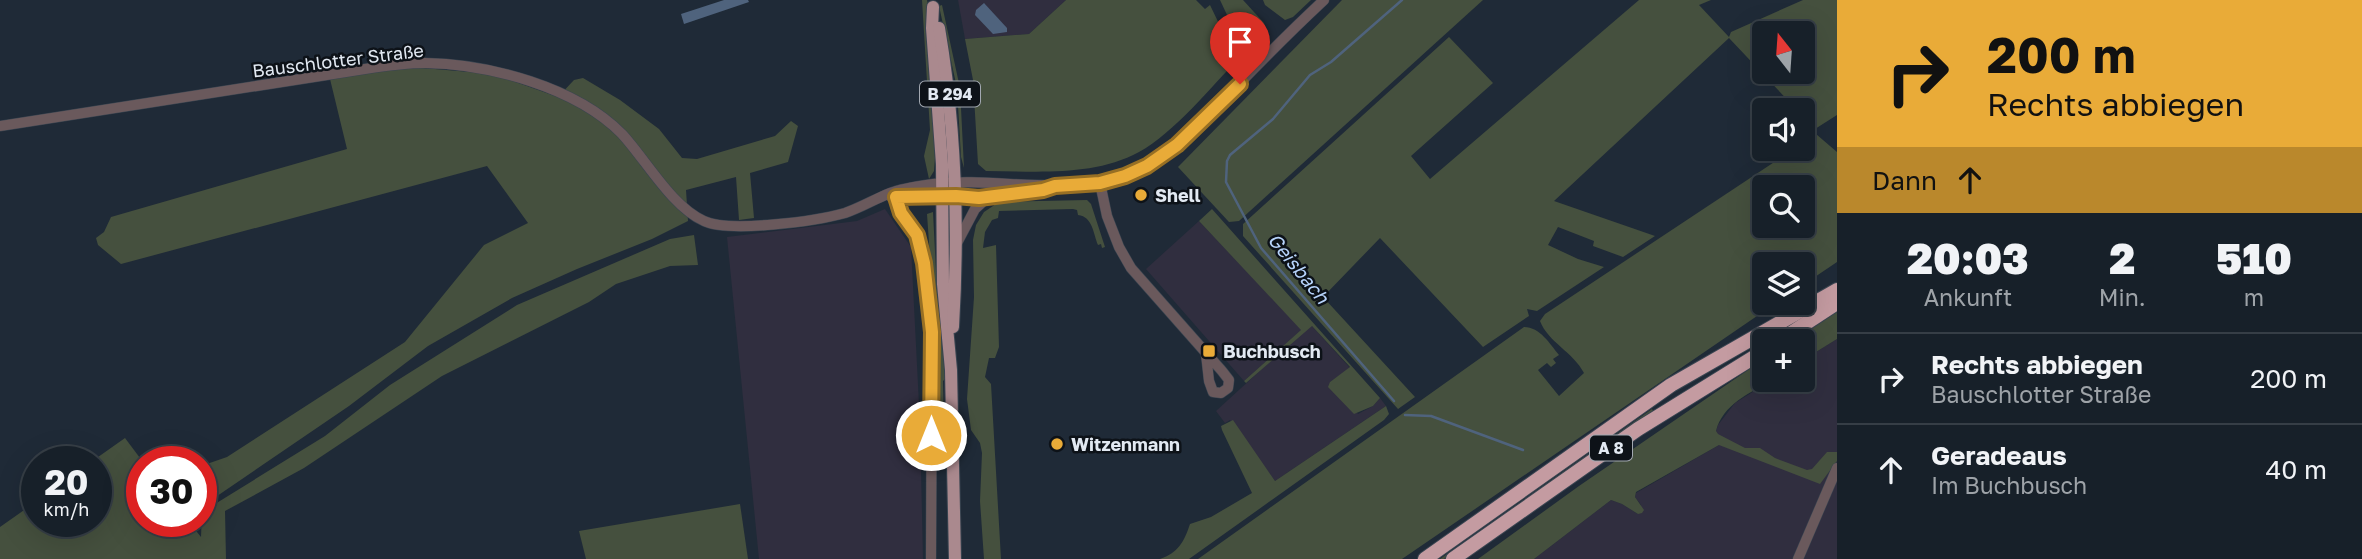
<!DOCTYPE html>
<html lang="de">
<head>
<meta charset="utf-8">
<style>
	:root { --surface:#172029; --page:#242d35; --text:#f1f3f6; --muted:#9ea3a8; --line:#363e46 }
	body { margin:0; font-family:"Golos Text",sans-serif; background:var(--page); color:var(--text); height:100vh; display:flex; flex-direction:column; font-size:26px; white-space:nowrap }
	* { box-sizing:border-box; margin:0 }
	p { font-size:23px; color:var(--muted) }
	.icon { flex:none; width:38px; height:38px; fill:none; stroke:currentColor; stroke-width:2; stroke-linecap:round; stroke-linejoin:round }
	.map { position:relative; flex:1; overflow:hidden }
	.sheet { display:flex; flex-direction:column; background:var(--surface); width:525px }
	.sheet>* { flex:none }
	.hud { background:#e9ab38; color:#111; overflow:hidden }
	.needle { width:46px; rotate:343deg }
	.controls { position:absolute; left:1752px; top:21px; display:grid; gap:14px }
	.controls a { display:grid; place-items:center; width:63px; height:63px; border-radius:7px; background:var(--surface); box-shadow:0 7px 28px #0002,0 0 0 2px var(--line); font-size:35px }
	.speed { position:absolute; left:21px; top:446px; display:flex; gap:14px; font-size:35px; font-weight:700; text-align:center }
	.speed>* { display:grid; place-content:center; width:91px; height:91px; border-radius:50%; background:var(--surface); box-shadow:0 7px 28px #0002,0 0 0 2px var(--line); line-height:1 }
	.speed small { font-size:18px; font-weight:400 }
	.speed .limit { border:10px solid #d22; background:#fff; color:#111 }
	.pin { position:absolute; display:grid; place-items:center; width:60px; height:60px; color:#fff; margin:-72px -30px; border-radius:50% 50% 50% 0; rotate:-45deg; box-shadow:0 0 7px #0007 }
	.pin .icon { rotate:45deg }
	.me { position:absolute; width:77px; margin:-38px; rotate:0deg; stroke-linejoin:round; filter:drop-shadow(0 0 5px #0008) }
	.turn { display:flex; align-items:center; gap:24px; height:147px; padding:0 35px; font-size:32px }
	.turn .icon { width:91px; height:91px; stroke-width:2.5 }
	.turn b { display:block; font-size:49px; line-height:60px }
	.then { display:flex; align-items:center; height:66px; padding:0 35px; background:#0003; gap:14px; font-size:26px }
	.eta { display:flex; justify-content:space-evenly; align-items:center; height:119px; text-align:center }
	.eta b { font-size:42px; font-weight:800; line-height:49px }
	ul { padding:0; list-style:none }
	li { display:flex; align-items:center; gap:21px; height:91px; padding:0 35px; border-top:2px solid var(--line) }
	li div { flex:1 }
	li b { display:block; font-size:26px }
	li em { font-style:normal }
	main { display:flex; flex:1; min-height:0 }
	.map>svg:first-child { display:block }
	.commercial { fill:#302e3f }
	.green { fill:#45503e; fill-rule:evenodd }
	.water { fill:#4f637d }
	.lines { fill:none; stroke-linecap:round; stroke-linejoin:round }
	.stream { stroke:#4f637d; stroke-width:2.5 }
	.minor-casing { stroke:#3a4551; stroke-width:11 }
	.major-casing { stroke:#3a4551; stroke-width:14 }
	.highway-casing { stroke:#3a4551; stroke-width:16 }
	.minor { stroke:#6a595c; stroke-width:10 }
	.major { stroke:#aa898e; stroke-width:12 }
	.highway { stroke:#c49ba1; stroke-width:14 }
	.route-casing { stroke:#976f24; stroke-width:18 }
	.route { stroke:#e9ab38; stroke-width:12 }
	.poi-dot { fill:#e9ab38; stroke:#0d1218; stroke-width:2.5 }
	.labels { text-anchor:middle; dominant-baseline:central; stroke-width:5; stroke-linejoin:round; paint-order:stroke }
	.shield { fill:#0d1218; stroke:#a2a8b1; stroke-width:2 }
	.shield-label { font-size:16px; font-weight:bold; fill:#e2e9f2 }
	.street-label { font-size:18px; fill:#e2e9f2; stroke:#0d1218 }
	.poi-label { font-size:18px; font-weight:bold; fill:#e2e9f2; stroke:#0d1218; text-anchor:start }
	.water-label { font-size:19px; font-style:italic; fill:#b7d4fb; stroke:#0d1218 }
</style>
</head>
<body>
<main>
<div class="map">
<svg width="1837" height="559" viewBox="0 0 1837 559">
	<rect width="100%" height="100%" fill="#1f2a37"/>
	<g class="commercial">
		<path d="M958,0H1066L1029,34L965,39Z"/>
		<path d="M885,209L911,247L920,424L923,559H759L727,237L857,221Z"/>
		<path d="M1199,221L1302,330L1244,381L1146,269Z"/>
		<path d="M1309,326H1312L1350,368L1330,382L1358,414L1373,406L1380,398L1386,406L1275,481L1230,420L1225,423L1216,411Z"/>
		<path d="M1837,339V559H1534L1611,500L1622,504L1638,514L1641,505L1635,497L1636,493L1719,445L1716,431L1718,425L1735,403L1772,380H1802L1803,360Z"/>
	</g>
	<g class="green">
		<path d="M922,0H927L929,10L935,158L934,171L929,179L924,156L930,130Z"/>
		<path d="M1066,0H1196L1205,9L1210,5L1224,34L1240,57C1211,87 1174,133 1139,152C1093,177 1036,171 986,171L978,164L973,80L965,39L1029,34Z"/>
		<path d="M1220,0H1243L1264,23L1267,36L1252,50L1236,34Z"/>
		<path d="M1263,0H1311L1293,17L1285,20L1265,5Z"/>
		<path d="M1342,0H1483L1239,221L1229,222L1178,167Z"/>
		<path d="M1639,0H1711L1699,5L1729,37L1731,32L1803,0H1837V115L1815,129L1803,116L1802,110H1797L1729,38L1554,201L1655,236L1623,257L1593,246L1594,241L1558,227L1548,245L1578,259L1604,267L1537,311L1527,309L1529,316L1483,347L1380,238L1323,297L1415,397L1398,409L1243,236V224L1449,37L1493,83L1411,156L1430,179ZM1764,33H1802V72H1764Z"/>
		<path d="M942,5L960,88L964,168L961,157L957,88L939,6Z"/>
		<path d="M402,68H423L493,74L558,97L574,80L583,78L620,100L659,129L682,158L697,159L775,136L791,121L798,126L788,162L750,173L754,218L739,220L736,177L686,190L688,221L652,239L577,269L512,298L428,346L349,406L201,507V466L227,457L405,342L484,245L528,223L487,166L121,264L98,245L96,238L104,232L111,217L347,149L330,79Z"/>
		<path d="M1816,134L1837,152V262L1803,285L1802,264H1764V303H1776L1402,559H1198L1524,327C1540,327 1550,344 1559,355L1553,359L1556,363L1551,367L1547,363L1538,370L1559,396L1584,373C1573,352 1548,342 1540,321L1545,314L1794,149H1802L1803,143ZM1802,187V226H1764V187Z"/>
		<path d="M1087,200L1091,204L1105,247L1102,248L1101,244L1098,245C1093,233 1093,217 1078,215L1077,210L1073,209L999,211L998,218L992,220L985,232L983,248L996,245L999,347L995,358H989L985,377L991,384L1001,559H984L980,501L982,453L980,443L971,430L967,399L974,297L973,240L976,225L984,212L999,202Z"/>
		<path d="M1212,209L1380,398L1373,406L1354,414L1328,387L1330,382L1350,367L1312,326L1246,383L1244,381L1301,330L1199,221Z"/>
		<path d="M933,212L937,291L944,329L946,378L943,381L944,424L940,449H935V330L927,214Z"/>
		<path d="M694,235L698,265L670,266L616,284L589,302L442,376L304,468L225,511L226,559H0V527L37,501V522H96V462H91L125,438L143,462L142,522H189L201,537L202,512L325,436L390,385L517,305L670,239Z"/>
		<path d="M1837,311V339L1803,360L1802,341H1791Z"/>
		<path d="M1764,359V380H1772C1750,393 1723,404 1716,431L1718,434L1745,448H1760L1775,458L1807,470L1812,469L1827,452H1837V461L1820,484L1719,445L1636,492L1635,497L1644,510L1642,513L1638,514L1622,504L1611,500L1534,559H1478L1579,486Z"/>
		<path d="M1386,406L1389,414L1384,420L1189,559H1160C1178,553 1184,542 1190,524L1211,517L1252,493L1222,430L1221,426L1233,420L1275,481Z"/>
		<path d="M1652,409L1653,411L1444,559H1440Z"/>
		<path d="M740,504L748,559H586L579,531Z"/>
	</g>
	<g class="water">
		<path d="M724,0H748L749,2L684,24L681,14Z"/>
		<path d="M984,3L1007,28V32L993,34L975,15L976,10Z"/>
	</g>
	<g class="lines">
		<g class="stream">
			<path d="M1394,401L1261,248L1226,182L1227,161L1230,155L1273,119L1310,75L1331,62L1402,0"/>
			<path d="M1405,415L1431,416L1523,450"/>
		</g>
		<g class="minor-casing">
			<g id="minor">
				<path d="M0,126L365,69C385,66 405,63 425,63C489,64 576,87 622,134C646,160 672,207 704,221C729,233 817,221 845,213C860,208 875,199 890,193C903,188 919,186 933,184C1004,176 1077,201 1143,167C1180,149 1210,115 1238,85C1266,56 1294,28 1324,0"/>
				<path d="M1100,183L1107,216L1119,247L1131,268L1222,371L1229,380L1228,388L1221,393L1213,392L1209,381L1206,354"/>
				<path d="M897,191V206L913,227L921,248L932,332L931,559"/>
				<path d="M892,198L956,196L979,198L1044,190"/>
				<path d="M956,245L975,209L988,197"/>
				<path d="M1798,559L1837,468"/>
			</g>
		</g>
		<g class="major-casing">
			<g id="major">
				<path d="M933,7L932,28L942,164L943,284L951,370L955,559"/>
				<path d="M939,28C956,128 959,227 953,327"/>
			</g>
		</g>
		<g class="highway-casing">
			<g id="highway">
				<path d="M1779,341L1837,303"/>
				<path d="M1425,559L1671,385L1837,290"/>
				<path d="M1453,559L1638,429L1764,351"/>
			</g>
		</g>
		<use href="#minor" class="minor"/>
		<use href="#major" class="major"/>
		<use href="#highway" class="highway"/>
	</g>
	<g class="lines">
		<g class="route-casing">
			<path id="route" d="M931,435L932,332L924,263L917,235L901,213L896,197L956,196L979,198L1043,190L1055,186L1100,183L1125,176L1147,166L1177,145L1240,84"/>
		</g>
		<use href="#route" class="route"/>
	</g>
	<g class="poi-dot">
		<circle cx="1141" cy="195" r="7"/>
		<rect x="1202" y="344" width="14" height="14" rx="3.5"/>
		<circle cx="1057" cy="444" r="7"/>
	</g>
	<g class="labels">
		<g class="shield">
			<rect x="920" y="81.5" width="60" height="25" rx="5"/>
			<rect x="1590" y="435.5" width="42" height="25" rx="5"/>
		</g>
		<g class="shield-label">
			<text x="950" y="94">B 294</text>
			<text x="1611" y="448">A 8</text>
		</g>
		<g class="street-label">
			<text transform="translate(338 60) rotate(-7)">Bauschlotter Straße</text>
		</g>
		<g class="poi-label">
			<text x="1155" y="195">Shell</text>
			<text x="1223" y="351">Buchbusch</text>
			<text x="1071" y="444">Witzenmann</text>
		</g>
		<g class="water-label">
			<text transform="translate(1299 268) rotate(51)">Geisbach</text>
		</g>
	</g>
</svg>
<div class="controls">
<a><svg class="needle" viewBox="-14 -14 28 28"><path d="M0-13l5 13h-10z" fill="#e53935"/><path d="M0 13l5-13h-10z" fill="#9ea3a8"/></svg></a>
<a><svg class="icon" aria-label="sound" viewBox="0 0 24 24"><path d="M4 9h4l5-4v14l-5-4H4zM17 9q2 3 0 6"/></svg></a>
<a><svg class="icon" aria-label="search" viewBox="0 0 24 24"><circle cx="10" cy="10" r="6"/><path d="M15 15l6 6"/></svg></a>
<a><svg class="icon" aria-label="layers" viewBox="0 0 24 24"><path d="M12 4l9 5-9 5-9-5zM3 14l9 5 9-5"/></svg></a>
<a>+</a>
</div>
<div class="speed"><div>20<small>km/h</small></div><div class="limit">30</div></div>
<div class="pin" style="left:1240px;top:84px;background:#d93025"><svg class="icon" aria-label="arrive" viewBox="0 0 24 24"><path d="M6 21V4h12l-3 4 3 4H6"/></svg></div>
<svg class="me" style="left:931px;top:435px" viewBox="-20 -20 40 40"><circle r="17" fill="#e9ab38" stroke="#fff" stroke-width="3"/><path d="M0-11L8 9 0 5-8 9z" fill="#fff"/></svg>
</div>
<section class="sheet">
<div class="hud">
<div class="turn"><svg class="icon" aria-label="right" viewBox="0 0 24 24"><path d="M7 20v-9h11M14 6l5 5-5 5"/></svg><div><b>200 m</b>Rechts abbiegen</div></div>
<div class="then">Dann<svg class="icon" aria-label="ahead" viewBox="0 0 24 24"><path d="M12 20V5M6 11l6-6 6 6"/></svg></div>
</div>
<div class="eta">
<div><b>20:03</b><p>Ankunft</p></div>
<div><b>2</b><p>Min.</p></div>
<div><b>510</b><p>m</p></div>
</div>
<ul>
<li><svg class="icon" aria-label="right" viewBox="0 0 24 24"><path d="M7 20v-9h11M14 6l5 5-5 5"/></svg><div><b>Rechts abbiegen</b><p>Bauschlotter Straße</p></div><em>200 m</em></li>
<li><svg class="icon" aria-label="ahead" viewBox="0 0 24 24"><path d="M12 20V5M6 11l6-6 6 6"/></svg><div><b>Geradeaus</b><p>Im Buchbusch</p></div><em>40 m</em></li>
</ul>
</section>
</main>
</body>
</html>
